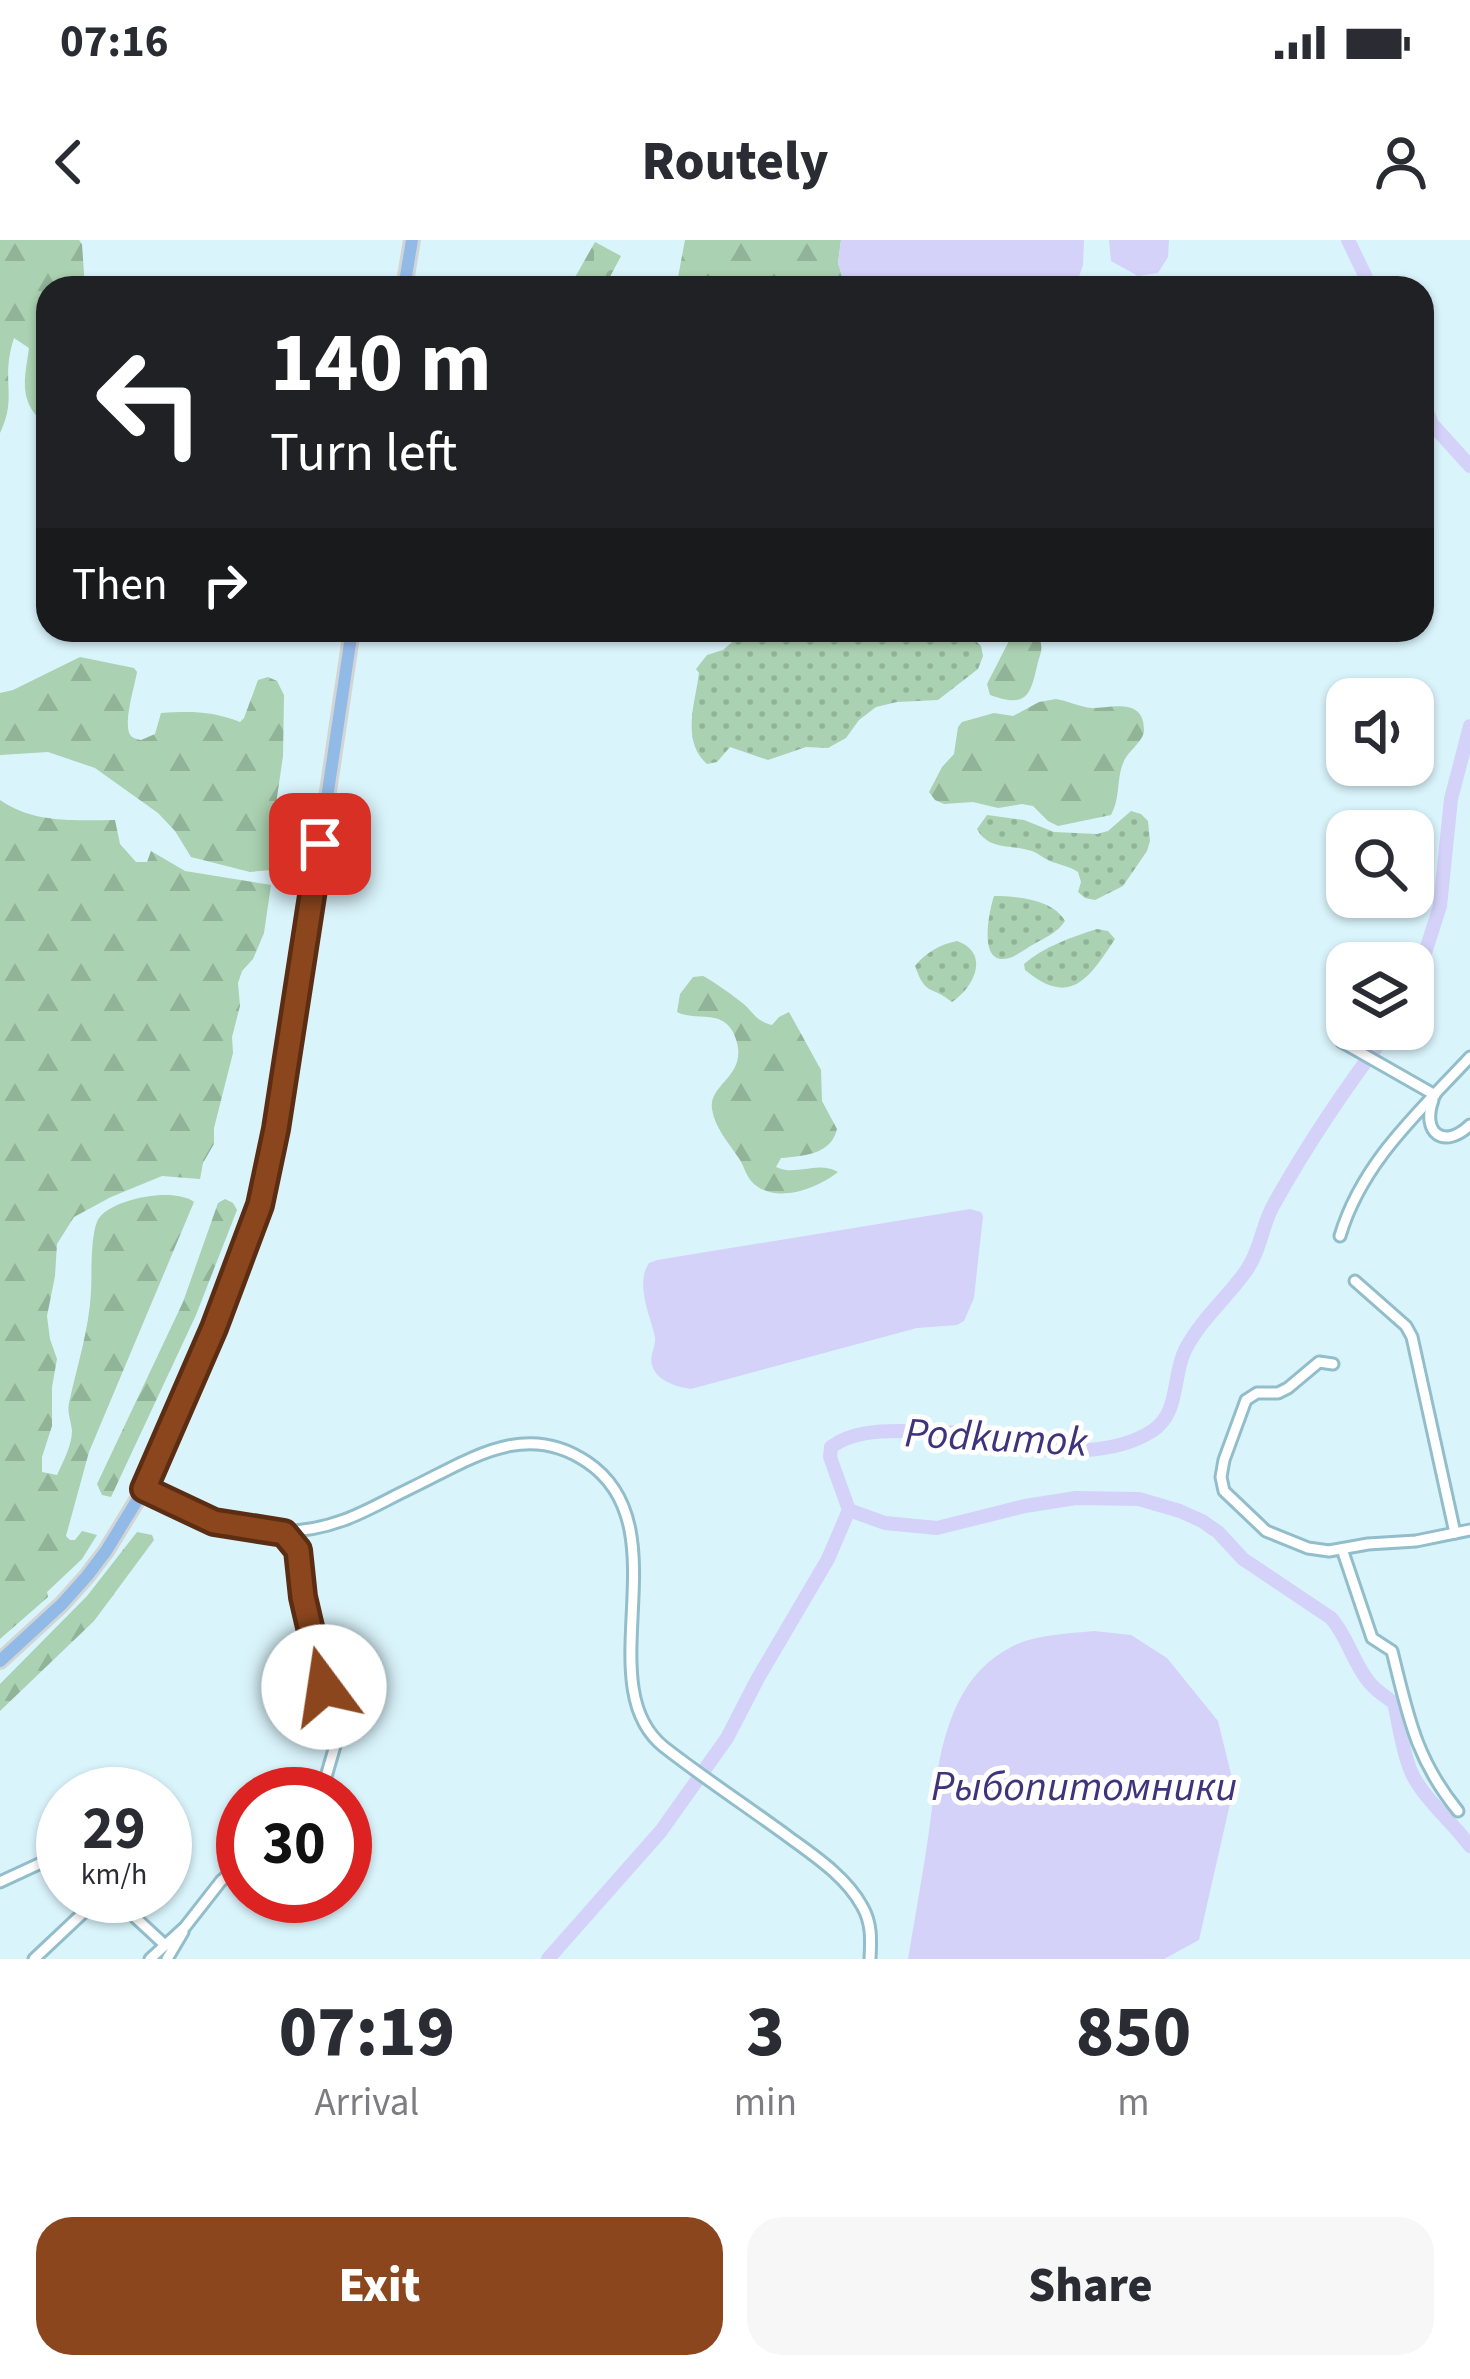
<!DOCTYPE html>
<html lang="en">
<head>
<meta charset="utf-8">
<style>
	:root { --surface:#fff; --page:#f7f7f7; --text:#2b2b33; --muted:#7c7c81; --accent:#8c461e }
	body { margin:0; font-family:"Source Sans 3",sans-serif; background:var(--page); color:var(--text); height:100vh; display:flex; flex-direction:column; font-size:45px; white-space:nowrap }
	* { box-sizing:border-box; margin:0 }
	p { font-size:39px; color:var(--muted) }
	.icon { flex:none; width:66px; height:66px; fill:none; stroke:currentColor; stroke-width:2; stroke-linecap:round; stroke-linejoin:round }
	.map { position:relative; height:1719px; overflow:hidden }
	.details { display:flex; flex-direction:column; background:var(--surface); flex:1 }
	.details>* { flex:none }
	.top-card { position:absolute; left:36px; top:36px; width:1398px; height:366px; border-radius:36px; box-shadow:0 3px 9px #0004; background:#202124; color:#fff; overflow:hidden }
	.buttons { position:absolute; left:1326px; top:438px; display:grid; gap:24px }
	.buttons a { display:grid; place-items:center; width:108px; height:108px; border-radius:24px; background:var(--surface); box-shadow:0 3px 9px #0004; font-size:60px }
	.speed { position:absolute; left:36px; top:1527px; display:flex; gap:24px; font-size:60px; font-weight:700; text-align:center }
	.speed>* { display:grid; place-content:center; width:156px; height:156px; border-radius:50%; background:var(--surface); box-shadow:0 3px 9px #0004; line-height:1 }
	.speed small { font-size:30px; font-weight:400 }
	.speed .limit { border:18px solid #d22; background:#fff; color:#111 }
	.pin { position:absolute; display:grid; place-items:center; width:102px; height:102px; color:#fff; margin:-51px; border-radius:24px; box-shadow:0 6px 18px #0006 }
	.me { position:absolute; width:132px; margin:-66px; rotate:346deg; stroke-linejoin:round; filter:drop-shadow(0 0 9px #0008) }
	.turn { display:flex; align-items:center; gap:42px; height:252px; padding:0 36px; font-size:54px }
	.turn .icon { width:156px; height:156px; stroke-width:2.5 }
	.turn b { display:block; font-size:84px; line-height:102px }
	.then { display:flex; align-items:center; height:114px; padding:0 36px; background:#0003; gap:24px; font-size:45px }
	.eta { display:flex; justify-content:space-evenly; align-items:center; height:204px; text-align:center }
	.eta b { font-size:72px; font-weight:800; line-height:84px }
	.action { display:flex; gap:24px; margin-top:auto; padding:24px 36px }
	.action a { flex:1; height:138px; border-radius:36px; background:var(--accent); color:#fff; font-size:48px; font-weight:800; line-height:138px; text-align:center }
	.action a+a { background:var(--page); color:var(--text) }
	.status { display:flex; justify-content:space-between; align-items:center; height:84px; padding:0 60px; background:var(--surface); direction:ltr }
	.status svg { height:33px; fill:currentColor }
	header { display:flex; justify-content:space-between; align-items:center; height:156px; padding:0 36px; background:var(--surface); font-size:54px; font-weight:800 }
	.map>svg:first-child { display:block }
	.green { fill:url(#green-dots) }
	.forest { fill:url(#forest-firs) }
	.cemetery { fill:url(#cemetery-stones) }
	.water { fill:#d4d2f9 }
	.lines { fill:none; stroke-linecap:round; stroke-linejoin:round }
	.river { stroke:#d4d2f9; stroke-width:14 }
	.minor-casing { stroke:#92bdca; stroke-width:15 }
	.major-casing { stroke:#d2d5d5; stroke-width:18 }
	.minor { stroke:#fff; stroke-width:9 }
	.major { stroke:#92bae7; stroke-width:12 }
	.route-casing { stroke:#5b2e14; stroke-width:30 }
	.route { stroke:#8c461e; stroke-width:21 }
	.labels { text-anchor:middle; dominant-baseline:central; stroke-width:10; stroke-linejoin:round; paint-order:stroke }
	.water-label { font-size:42px; font-style:italic; fill:#3f337c; stroke:#fff }
</style>
</head>
<body>
<div class="status"><b>07:16</b><svg viewBox="0 0 49 12"><path d="M0 12V9h3v3zM5 12V6h3v6zM10 12V3h3v9zM15 12V0h3v12zM26 1h20v11H26zM47 4h2v5h-2z"/></svg></div>
<header><svg class="icon" aria-label="back" viewBox="0 0 24 24"><path d="M15 5l-7 7 7 7"/></svg>Routely<svg class="icon" aria-label="person" viewBox="0 0 24 24"><circle cx="12" cy="8" r="4"/><path d="M4 21q1-7 8-7t8 7"/></svg></header>
<div class="map">
<svg width="1470" height="1719" viewBox="0 0 1470 1719">
	<defs>
		<pattern id="green-dots" width="8" height="8" patternUnits="userSpaceOnUse" patternTransform="scale(3)"><rect width="8" height="8" fill="#aad1b1"/><path d="M2 2h.1M6 6h.1" fill="none" stroke="#91b398" stroke-width="1.8" stroke-linecap="round"/></pattern>
		<pattern id="forest-firs" width="22" height="20" patternUnits="userSpaceOnUse" patternTransform="scale(3)"><rect width="22" height="20" fill="#aad1b1"/><path d="M5 1l3.5 6h-7zM16 11l3.5 6h-7z" fill="#91b398"/></pattern>
		<pattern id="cemetery-stones" width="16" height="16" patternUnits="userSpaceOnUse" patternTransform="scale(3)"><rect width="16" height="16" fill="#aad1b1"/><path d="M2 7V4a2 2 0 0 1 4 0v3zM10 15v-3a2 2 0 0 1 4 0v3z" fill="#91b398"/></pattern>
	</defs>
	<rect width="100%" height="100%" fill="#daf4fc"/>
	<g class="green">
		<path d="M746,390H965L981,406L983,416L978,429L938,460L897,462L876,467L859,480L846,498L828,508L806,507L768,520L730,507L717,522L707,524C681,501 695,464 699,433L696,429L707,415L723,410Z"/>
		<path d="M1131,571L1141,574L1148,581L1150,601L1147,611L1123,646L1095,660L1085,658L1078,652L1081,642L1078,632C1069,626 1060,625 1050,621C1043,618 1038,613 1032,611C1011,604 989,611 977,589L987,575L1024,580L1054,592L1097,594L1108,591Z"/>
		<path d="M994,656C1017,656 1054,660 1065,681C1057,693 1046,697 1034,704C1026,708 1017,716 1009,718C977,727 989,671 994,656Z"/>
		<path d="M1097,689L1108,691L1115,699C1089,738 1071,768 1025,730L1024,724C1043,707 1072,697 1097,689Z"/>
		<path d="M957,701C991,713 974,748 952,762C931,745 926,757 915,726C925,713 941,704 957,701Z"/>
	</g>
	<g class="forest">
		<path d="M0,0H79L82,4L85,48H48V187C18,162 24,143 29,108L14,98C0,141 18,156 0,193Z"/>
		<path d="M685,0H841L838,23L846,48H676Z"/>
		<path d="M1030,392L1039,397C1044,410 1040,413 1037,426C1030,459 1024,467 990,455L987,444L1012,395Z"/>
		<path d="M80,417L134,428L137,432C135,445 122,486 131,496C134,499 138,499 141,500L155,494L161,473C191,471 212,471 240,482L244,478L258,440L268,437L277,441L284,455L283,516L272,592L274,626L271,630L250,632L191,617L175,591L158,573L95,528L48,512L0,515V453L13,450Z"/>
		<path d="M1056,459C1068,461 1080,467 1092,468C1111,468 1144,457 1144,490C1144,501 1129,510 1124,521C1116,538 1121,557 1111,575L1058,586L1048,581L1033,566L1022,564L998,568L973,562L944,564L935,560L929,552L942,527L954,514L958,487L962,482L994,473L1013,476L1039,462Z"/>
		<path d="M0,560C35,584 74,580 115,580L120,604L136,622H147L151,611L185,631L271,645L264,693L253,719L242,731L238,743L240,766L232,797L233,813L214,888V904L203,923L200,939L162,936L111,957L74,977L57,1004L55,1036L47,1076L50,1099L57,1119L52,1147V1186L42,1217V1232L57,1235C63,1222 72,1205 72,1191C71,1180 67,1173 69,1163C77,1126 89,1090 91,1052C92,1036 90,991 99,978C114,958 175,947 194,962L89,1212L66,1296L70,1300H75L82,1291L97,1295L82,1319L47,1352L48,1357L0,1399Z"/>
		<path d="M703,736C713,741 740,760 747,767C756,777 758,781 772,785L779,777L789,772L821,830L822,861L837,889C831,915 803,916 781,918L776,927C796,937 817,920 838,932C817,949 774,965 752,942C745,934 744,925 738,917C728,902 715,888 712,869C708,842 752,836 734,794C722,768 696,782 677,772L680,754L693,737Z"/>
		<path d="M225,959L233,963L237,970L196,1075L111,1257L102,1255L97,1244L183,1062L218,963Z"/>
		<path d="M137,1292L152,1295L154,1300L94,1381L0,1471V1444L87,1356Z"/>
	</g>
	<path class="cemetery" d="M595,2L621,16L604,48H591L574,39Z"/>
	<g class="water">
		<path d="M841,0H1084L1083,25L1075,48H846L838,23Z"/>
		<path d="M1109,0H1169L1168,17L1158,33L1138,36L1111,21Z"/>
		<path d="M970,969L981,972L983,976L974,1058L964,1081L957,1085L917,1088L691,1149C677,1147 656,1141 652,1125C649,1116 656,1107 655,1097C650,1075 635,1044 649,1023L657,1020Z"/>
		<path d="M1094,1391L1131,1395L1167,1418L1218,1481L1234,1546L1199,1700L1164,1719H908C915,1676 923,1634 929,1591C938,1524 944,1440 1013,1406C1037,1394 1067,1394 1094,1391Z"/>
	</g>
	<g class="lines">
		<g class="river">
			<path d="M1348,0L1371,48"/>
			<path d="M1422,160L1432,184L1470,226"/>
			<path d="M1413,751L1440,666L1451,559L1470,486"/>
			<path d="M849,1270L885,1283L937,1288L1025,1266L1076,1258L1139,1259L1180,1271L1202,1281L1218,1292L1243,1319L1331,1378C1348,1397 1353,1423 1369,1442C1376,1451 1385,1456 1394,1463C1399,1484 1402,1509 1410,1529C1421,1557 1452,1581 1470,1606"/>
			<path d="M548,1719L661,1591L727,1498L758,1438L828,1319L849,1270L830,1217L831,1207C851,1192 878,1191 901,1191C922,1192 944,1191 965,1194C980,1196 994,1202 1009,1205C1051,1213 1114,1216 1152,1191C1180,1173 1172,1137 1185,1110C1201,1079 1227,1058 1246,1031C1261,1010 1262,984 1274,964C1308,903 1348,844 1390,789"/>
		</g>
		<g class="minor-casing">
			<g id="minor">
				<path d="M1342,802L1435,855"/>
				<path d="M1433,860C1421,893 1444,910 1470,885"/>
				<path d="M1340,996C1362,922 1419,872 1470,817"/>
				<path d="M1355,1041L1406,1086L1412,1097L1455,1293"/>
				<path d="M1333,1124L1319,1122L1288,1148L1278,1153H1257L1246,1160L1224,1220L1221,1237L1224,1251L1266,1291L1308,1308L1329,1311L1368,1304L1416,1301L1470,1290"/>
				<path d="M144,1249C210,1284 270,1307 344,1280C366,1272 388,1259 409,1249C468,1221 524,1179 587,1222C684,1287 586,1445 664,1507C705,1539 748,1567 790,1598C816,1617 846,1637 862,1666C872,1683 871,1700 870,1719"/>
				<path d="M284,1293L299,1310L303,1357L312,1399L324,1447L341,1485L321,1554"/>
				<path d="M1342,1309L1372,1398L1392,1411C1408,1475 1415,1518 1458,1571"/>
				<path d="M0,1642L41,1623L63,1625"/>
				<path d="M112,1656L165,1705"/>
				<path d="M34,1719L101,1656"/>
				<path d="M150,1719L185,1687L221,1641L243,1622"/>
				<path d="M167,1719L183,1692"/>
			</g>
		</g>
		<g class="major-casing">
			<g id="major">
				<path d="M404,48L412,0"/>
				<path d="M0,1421L62,1364L87,1336L106,1311L144,1249L214,1088L260,965L269,927L295,773L352,390"/>
			</g>
		</g>
		<use href="#minor" class="minor"/>
		<use href="#major" class="major"/>
	</g>
	<g class="lines">
		<g class="route-casing">
			<path id="route" d="M320,604L276,889L260,965L214,1088L144,1249L214,1282L284,1293L298,1310L303,1357L324,1447"/>
		</g>
		<use href="#route" class="route"/>
	</g>
	<g class="labels">
		<g class="water-label">
			<text transform="translate(996 1198) rotate(3)">Podkumok</text>
			<text x="1084" y="1547">Рыбопитомники</text>
		</g>
	</g>
</svg>
<div class="buttons">
<a><svg class="icon" aria-label="sound" viewBox="0 0 24 24"><path d="M4 9h4l5-4v14l-5-4H4zM17 9q2 3 0 6"/></svg></a>
<a><svg class="icon" aria-label="search" viewBox="0 0 24 24"><circle cx="10" cy="10" r="6"/><path d="M15 15l6 6"/></svg></a>
<a><svg class="icon" aria-label="layers" viewBox="0 0 24 24"><path d="M12 4l9 5-9 5-9-5zM3 14l9 5 9-5"/></svg></a>
</div>
<div class="speed"><div>29<small>km/h</small></div><div class="limit">30</div></div>
<div class="pin" style="left:320px;top:604px;background:#d93025"><svg class="icon" aria-label="arrive" viewBox="0 0 24 24"><path d="M6 21V4h12l-3 4 3 4H6"/></svg></div>
<svg class="me" style="left:324px;top:1447px" viewBox="-20 -20 40 40"><circle r="19" fill="#fff"/><path d="M0-13L10 11 0 6-10 11z" fill="#8c461e"/></svg>
<div class="top-card">
<div class="turn"><svg class="icon" aria-label="left" viewBox="0 0 24 24"><path d="M17 20v-9H6M10 6l-5 5 5 5"/></svg><div><b>140 m</b>Turn left</div></div>
<div class="then">Then<svg class="icon" aria-label="right" viewBox="0 0 24 24"><path d="M7 20v-9h11M14 6l5 5-5 5"/></svg></div>
</div>
</div>
<section class="details">
<div class="eta">
<div><b>07:19</b><p>Arrival</p></div>
<div><b>3</b><p>min</p></div>
<div><b>850</b><p>m</p></div>
</div>
<div class="action"><a>Exit</a><a>Share</a></div>
</section>
</body>
</html>
